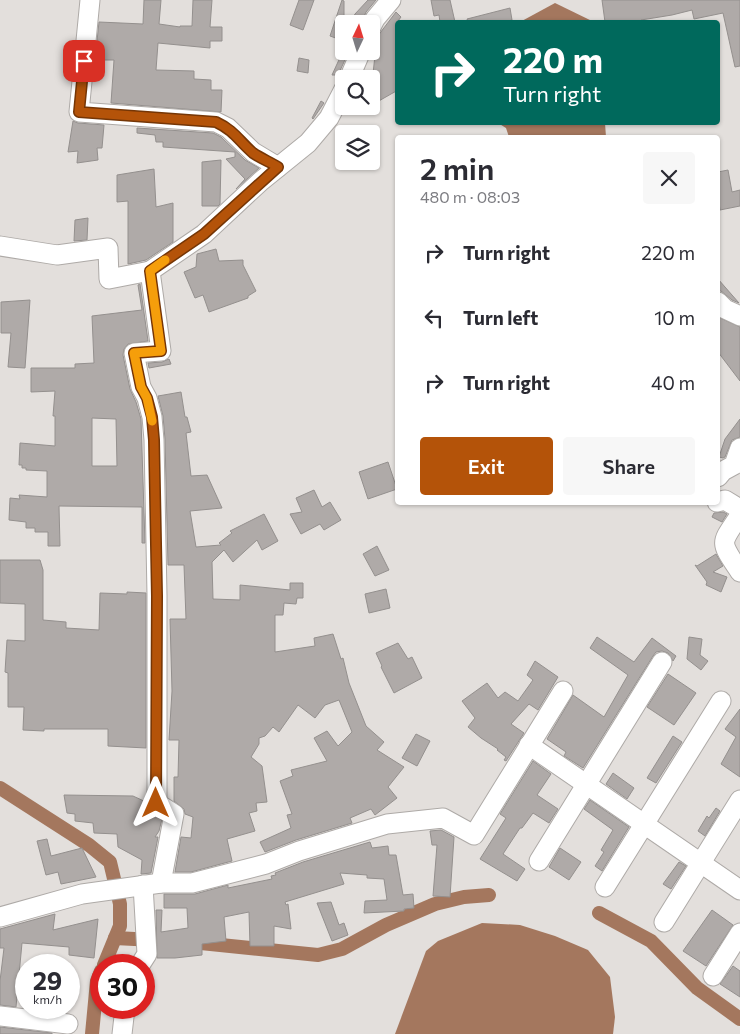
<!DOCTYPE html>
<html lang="en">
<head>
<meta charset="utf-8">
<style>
	:root { --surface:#fff; --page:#f7f7f7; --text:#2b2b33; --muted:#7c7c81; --accent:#b45309 }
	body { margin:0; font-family:Commissioner,sans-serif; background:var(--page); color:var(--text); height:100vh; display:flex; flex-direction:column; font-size:19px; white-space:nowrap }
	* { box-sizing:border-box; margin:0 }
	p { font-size:16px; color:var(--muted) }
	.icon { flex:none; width:28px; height:28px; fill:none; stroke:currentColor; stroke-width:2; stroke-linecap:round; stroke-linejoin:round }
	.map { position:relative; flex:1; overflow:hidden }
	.sheet { position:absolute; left:395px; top:135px; width:325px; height:370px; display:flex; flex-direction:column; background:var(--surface); border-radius:5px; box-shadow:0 1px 4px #0004 }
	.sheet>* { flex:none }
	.top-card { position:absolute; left:395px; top:20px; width:325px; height:105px; border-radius:5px; box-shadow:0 1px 4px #0004; background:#00695c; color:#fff; overflow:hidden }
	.needle { width:32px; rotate:4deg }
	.buttons { position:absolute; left:335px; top:15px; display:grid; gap:10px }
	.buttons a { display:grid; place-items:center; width:45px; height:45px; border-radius:5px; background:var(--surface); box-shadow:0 1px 4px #0004; font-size:25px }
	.speed { position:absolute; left:15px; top:954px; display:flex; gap:10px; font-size:25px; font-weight:700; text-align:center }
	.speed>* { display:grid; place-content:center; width:65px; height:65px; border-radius:50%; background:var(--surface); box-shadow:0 1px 4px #0004; line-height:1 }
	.speed small { font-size:12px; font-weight:400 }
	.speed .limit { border:8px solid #d22; background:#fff; color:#111 }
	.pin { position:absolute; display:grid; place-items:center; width:42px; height:42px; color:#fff; margin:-21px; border-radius:10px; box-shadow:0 2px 8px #0006 }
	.me { position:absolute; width:55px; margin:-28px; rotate:0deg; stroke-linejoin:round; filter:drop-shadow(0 0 4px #0008) }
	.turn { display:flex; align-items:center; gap:18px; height:105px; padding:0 25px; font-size:22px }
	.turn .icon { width:65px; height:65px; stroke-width:2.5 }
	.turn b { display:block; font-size:35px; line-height:42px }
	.round { display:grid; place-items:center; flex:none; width:52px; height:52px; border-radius:5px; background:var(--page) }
	.summary { display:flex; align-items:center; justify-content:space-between; height:85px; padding:0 25px }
	h1 { font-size:30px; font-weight:600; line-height:38px }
	.button { display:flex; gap:10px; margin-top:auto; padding:10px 25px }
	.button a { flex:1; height:58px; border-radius:5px; background:var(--accent); color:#fff; font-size:20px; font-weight:600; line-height:58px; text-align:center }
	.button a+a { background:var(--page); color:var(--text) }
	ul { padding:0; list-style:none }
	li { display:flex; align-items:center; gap:15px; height:65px; padding:0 25px }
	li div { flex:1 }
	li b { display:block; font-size:19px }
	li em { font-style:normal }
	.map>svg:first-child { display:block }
	.water { fill:#a4775e }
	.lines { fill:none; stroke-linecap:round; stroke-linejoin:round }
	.canal { stroke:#a4775e; stroke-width:14 }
	.building { fill:#afaaa8; stroke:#94908e; fill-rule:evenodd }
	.minor-casing { stroke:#aeaaa7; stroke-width:21 }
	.minor { stroke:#fff; stroke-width:19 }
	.route-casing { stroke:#753606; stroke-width:12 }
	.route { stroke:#b45309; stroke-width:9 }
	.slow { stroke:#f59e0b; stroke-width:9 }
</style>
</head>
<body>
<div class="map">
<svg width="740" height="1034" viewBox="0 0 740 1034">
	<rect width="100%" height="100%" fill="#e3dfdc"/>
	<g class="water">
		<path d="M555,3L594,22H520Z"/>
		<path d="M498,123H605L606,137H509L506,128Z"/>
		<path d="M482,923L520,925L555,936L588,950L610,977L615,1017L613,1034H395L426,951L438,941Z"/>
	</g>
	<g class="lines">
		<g class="canal">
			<path d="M0,788L89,845L110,862L120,904V926L104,965"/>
			<path d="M599,913L651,941L697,988L740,1019"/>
			<path d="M115,938L154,940"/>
			<path d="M191,942L318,955L342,949L386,925L435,904L464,897L489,895"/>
			<path d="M92,1034L97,981L101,971"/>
		</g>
	</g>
	<g class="building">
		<path d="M144,0H161L159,24L180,27V26H192L193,0H212L210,27H222V41H210V48L158,43L156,70L194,71V79L211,80V90H222L221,112L111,103L114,60H95L99,22L143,24Z"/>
		<path d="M299,0H314L303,30L290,25Z"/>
		<path d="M342,0L344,1V41L330,36Z"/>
		<path d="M368,0H376L366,12L361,24H350L355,14Z"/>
		<path d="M431,0H450L455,22H440L439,15L434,16Z"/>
		<path d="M602,0H740V66L735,67L723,13L694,19L692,10L672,15L641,20V22H605Z"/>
		<path d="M510,8L512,20L504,22H468L467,19Z"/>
		<path d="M396,12L401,17L398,21V90L377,102L371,92L377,37Z"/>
		<path d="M343,51H349L338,75H332Z"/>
		<path d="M299,58L309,60L308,73L297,71Z"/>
		<path d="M321,101L324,103L313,119L312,118Z"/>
		<path d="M73,121L78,123L104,125L102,148H97L98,160L77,163L78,151L68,152Z"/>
		<path d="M137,128L213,133L221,137L245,160L259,168L236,189L245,179L226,159L235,157V152L163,147V142H156L155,135L137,133Z"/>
		<path d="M221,160L220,204L218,206H202V162Z"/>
		<path d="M154,169L156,207L173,203V242L146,260L128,264V201L117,202V175Z"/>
		<path d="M728,170L732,192L740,190V206L720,210L718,195V172Z"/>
		<path d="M88,218L87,240L74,241L75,220Z"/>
		<path d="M216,249L219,261L243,260V265L256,291L248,296V298L209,312L203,295L195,298L184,272L196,267L197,254Z"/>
		<path d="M718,279L739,303L732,300L721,291H718Z"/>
		<path d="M140,284L148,341L128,344L124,349L123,355L130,389L136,402L141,419L145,543H142V507L59,506L60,546H48V532H35V528H26V522L9,520L10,498L20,499L19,495L47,497V471L26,470V468H22V465H19L20,443L55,446V416H53L55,391L31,392V368H75V364L94,363L92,316L142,310L138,285ZM92,418L116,419L117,466H92Z"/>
		<path d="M30,300L25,368L8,367L11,333H1V302Z"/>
		<path d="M718,317L740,327V381L718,352Z"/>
		<path d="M169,359L171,364L149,368L148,363L162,362Z"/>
		<path d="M181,392L185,417H187L191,432L186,433L191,476L207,475L222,508L190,511L196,547L221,545L219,543L232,533L230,531L264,514L278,541L262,550L257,540L233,562L224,550L212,562L213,599L240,600V585L290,590V583H303V598H297L296,604L284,603L283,615H275V652L315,646L314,638L333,634L341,659L343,658L349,683L366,726L384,742L377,750L404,767L388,787L397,798L375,815L371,809L350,818L352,823L296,840L265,852L260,842L291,828L287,815L292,814L280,781L293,776L291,770L327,761L314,738L327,731L338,746L352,732L339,700L325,705L315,718L298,705L279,732L273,727L265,736L259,738V744L251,757L262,766L267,802L256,803L257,811L249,813L255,831L227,839L232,861L191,872H175L181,837L191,838L193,817L185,814L184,809L174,801V777H178L179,740H169L172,691L170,619H186L184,565H168L165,439L163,416L158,396Z"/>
		<path d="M740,419V437L732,440L725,457L723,458L719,457L725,439Z"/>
		<path d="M388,462L397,489L368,499L359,472Z"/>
		<path d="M314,490L322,507L330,502L341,520L324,530L320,524L301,534L290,514L302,512L296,498Z"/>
		<path d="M723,512L727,514L722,522L712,517L714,513Z"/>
		<path d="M377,546L389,570L375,576L363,554Z"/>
		<path d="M716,554L723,566L713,572L727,577L721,592L706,585L707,582L695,565L697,566Z"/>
		<path d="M0,560H40L43,570V620L66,622V628L99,630L100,593L127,594V592L146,593V748L108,746V729H44V731L23,730L24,707H8V673L5,672L7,640L25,641V604L0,603Z"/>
		<path d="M386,589L390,608L369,613L365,594Z"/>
		<path d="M597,637L634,662L652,638L676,656L673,661L668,653L662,651L656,652L653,656L583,768L564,756L566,752L547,739L573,695L604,717L628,675L590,648Z"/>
		<path d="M689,637L702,639L700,655L708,661L701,670L687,659Z"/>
		<path d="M398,643L408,659L412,657L422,678L394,693L381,667L382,666L376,653Z"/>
		<path d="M535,661L558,677L538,710L529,704L511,724L524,733L506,761L504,760L506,757L497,750L498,749L481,738L468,727L475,718L462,701L487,683L498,698L505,692L518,701L533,680L527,675Z"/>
		<path d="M668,674L696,693L674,725L647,707Z"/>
		<path d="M740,709V777L721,764L736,737L725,729Z"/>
		<path d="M416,734L430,741L417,766L402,758Z"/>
		<path d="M673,736L682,742L656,783L647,778Z"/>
		<path d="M533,761L551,774L537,795L558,809L549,823L533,813L522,828H520L503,854L525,869L517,881L480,859L506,818L500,814Z"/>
		<path d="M613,773L634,788L627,799L606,784Z"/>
		<path d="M64,795L133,796L146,802L147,809L162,819L159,831L155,837H158L151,873L141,874L142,860L118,847L117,834L94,833L93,823L75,821V814L67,813Z"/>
		<path d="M590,800L629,827L602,871L595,866L604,852L601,850L613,830L584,809Z"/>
		<path d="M716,808L720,811L705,836L698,831L707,816L709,818Z"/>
		<path d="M441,830L454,837L450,897L433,896L437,845H432L430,831Z"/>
		<path d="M47,839L51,856L82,848L96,877L61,884L58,872L46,875L37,841Z"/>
		<path d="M370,842L372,848L388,846L389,855H396L403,895L413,894L414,908L404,909V911L364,913L365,901L387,900L384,879L367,878V875L340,873L344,884L285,902L286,905L288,904L291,929L274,926V946H250L249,912L224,917L226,941L202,944V955L175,958H157L156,910H162L161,932L188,928L187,908H164V894H195L228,885V888L272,879L271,876L276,875L275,873L303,862Z"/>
		<path d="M560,848L581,862L569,880L549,867Z"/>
		<path d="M679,862L686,866L671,889L663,884Z"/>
		<path d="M331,902L339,925L344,923L348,935L332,941L317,903Z"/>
		<path d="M712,910L733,925L706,966L683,951Z"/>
		<path d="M55,914L53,930L98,919L94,958L69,955V947L22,943L16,1007L0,1005V981L4,948H0V929Z"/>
		<path d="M733,966L740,971V997L720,984Z"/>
		<path d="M24,1008H55L54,1011Z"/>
		<path d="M0,1027L52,1033V1034H0Z"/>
	</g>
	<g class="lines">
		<g class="minor-casing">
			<g id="minor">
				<path d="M90,0L79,112L216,122L228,128L253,152L278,167"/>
				<path d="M371,27L375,19L391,0"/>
				<path d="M349,79L361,51"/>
				<path d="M0,246L57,255L108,248L109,279L150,271"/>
				<path d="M718,302L725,309L740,316"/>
				<path d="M718,477L723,471L734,465L740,448"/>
				<path d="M717,502L725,500L740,509"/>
				<path d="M740,515C720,545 719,540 740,572"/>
				<path d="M529,745L740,890"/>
				<path d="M539,861L662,662"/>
				<path d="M161,883L174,814L157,803V595L154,440L152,417L147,398L141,387L134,353L161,351L150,271L204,234L261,181L308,143L329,118L344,89"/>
				<path d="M605,887L721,701"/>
				<path d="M0,917L82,894L161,883H192L266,864L299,851L387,824L443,818L474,835L563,691"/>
				<path d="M664,922L740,800"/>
				<path d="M140,965L147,954L143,885"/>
				<path d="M713,976L740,933"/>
				<path d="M0,1016L68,1024"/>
				<path d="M122,1034L125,1008"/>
			</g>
		</g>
		<use href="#minor" class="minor"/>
	</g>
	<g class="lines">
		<g class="route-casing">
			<path id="route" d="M84,61L79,112L216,122C235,131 238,140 253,153C260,158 270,162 278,167L204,234L150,271L161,351L134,353L141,387L147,398L152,417L154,440L157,596L156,803"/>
		</g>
		<use href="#route" class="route"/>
		<path class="slow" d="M152,421L147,398L141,387L134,353L161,351L150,271L165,260"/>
	</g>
</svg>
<div class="buttons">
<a><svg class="needle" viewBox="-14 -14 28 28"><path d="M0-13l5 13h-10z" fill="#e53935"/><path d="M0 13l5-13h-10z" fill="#7c7c81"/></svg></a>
<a><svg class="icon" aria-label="search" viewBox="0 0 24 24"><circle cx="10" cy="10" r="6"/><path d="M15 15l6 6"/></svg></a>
<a><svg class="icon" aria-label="layers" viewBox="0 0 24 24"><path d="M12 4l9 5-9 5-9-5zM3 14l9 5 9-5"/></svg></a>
</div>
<div class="speed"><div>29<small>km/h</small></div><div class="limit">30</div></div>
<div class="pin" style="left:84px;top:61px;background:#d93025"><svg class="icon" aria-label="arrive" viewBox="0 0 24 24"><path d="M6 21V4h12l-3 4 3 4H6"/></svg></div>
<svg class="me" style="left:156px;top:803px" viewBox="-20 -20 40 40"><path d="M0-17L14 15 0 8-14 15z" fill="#b45309" stroke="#fff" stroke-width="4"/></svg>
<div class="top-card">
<div class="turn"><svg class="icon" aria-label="right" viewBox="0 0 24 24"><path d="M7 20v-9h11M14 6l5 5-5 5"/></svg><div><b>220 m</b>Turn right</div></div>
</div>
<section class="sheet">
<div class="summary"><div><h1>2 min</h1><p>480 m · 08:03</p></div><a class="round"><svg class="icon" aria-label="close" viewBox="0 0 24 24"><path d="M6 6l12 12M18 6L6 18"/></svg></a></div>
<ul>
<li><svg class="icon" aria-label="right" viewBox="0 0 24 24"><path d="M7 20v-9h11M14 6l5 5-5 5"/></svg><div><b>Turn right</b></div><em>220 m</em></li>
<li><svg class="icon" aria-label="left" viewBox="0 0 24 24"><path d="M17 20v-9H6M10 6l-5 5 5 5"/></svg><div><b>Turn left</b></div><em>10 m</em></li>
<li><svg class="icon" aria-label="right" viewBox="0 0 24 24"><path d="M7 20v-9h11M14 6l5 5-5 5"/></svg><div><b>Turn right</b></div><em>40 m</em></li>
</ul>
<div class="button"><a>Exit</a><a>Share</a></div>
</section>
</div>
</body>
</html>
